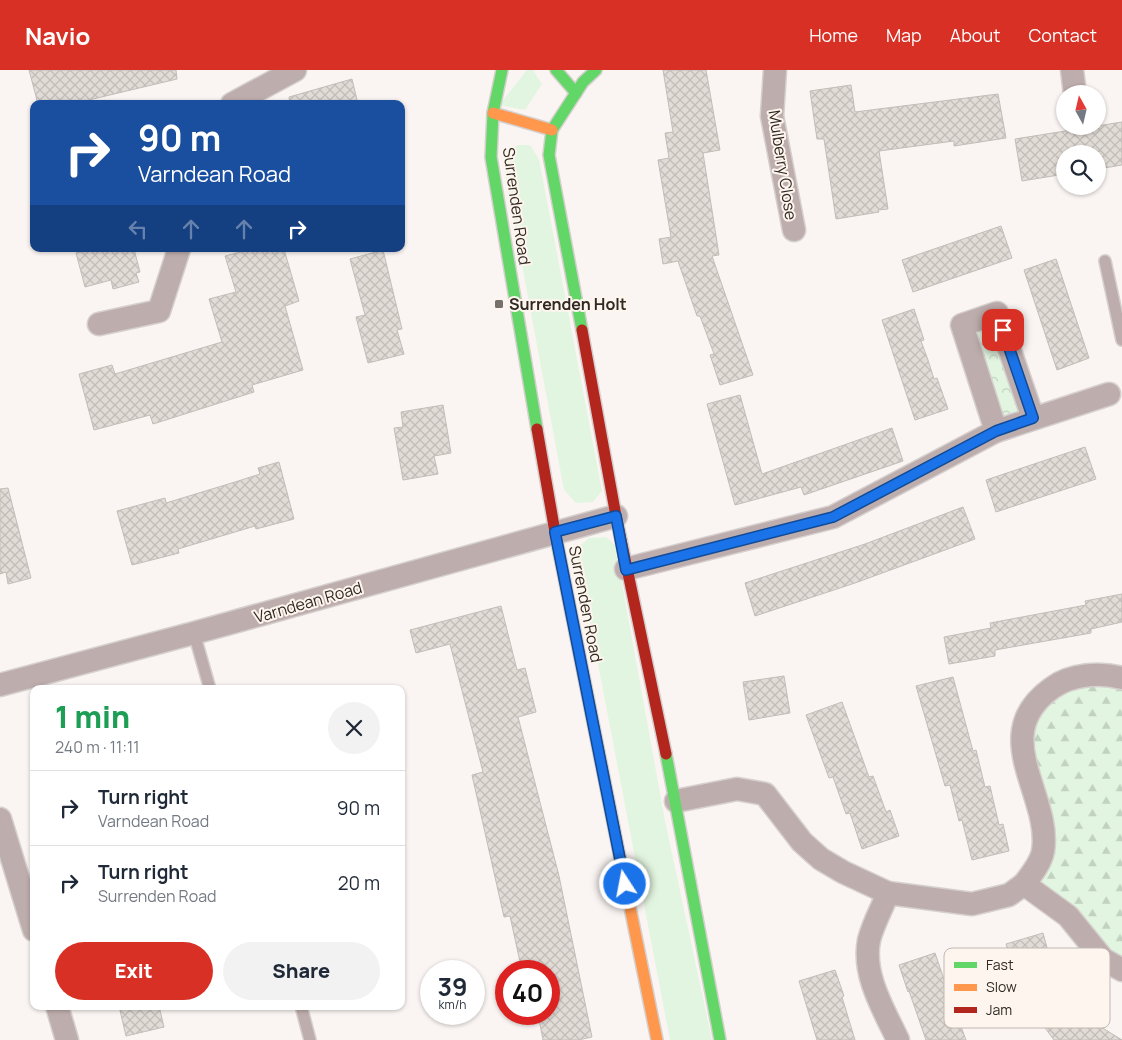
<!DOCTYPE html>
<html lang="en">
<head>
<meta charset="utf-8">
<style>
	:root { --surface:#fff; --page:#f2f2f3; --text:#1f2937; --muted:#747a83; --line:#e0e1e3; --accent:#d93025 }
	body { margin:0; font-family:Manrope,sans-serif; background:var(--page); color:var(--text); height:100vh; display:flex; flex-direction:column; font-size:19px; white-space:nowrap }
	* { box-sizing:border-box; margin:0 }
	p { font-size:16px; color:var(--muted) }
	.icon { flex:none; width:28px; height:28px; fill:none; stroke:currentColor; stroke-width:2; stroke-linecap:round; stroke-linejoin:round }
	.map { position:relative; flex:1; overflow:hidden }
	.panel { position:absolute; left:30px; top:615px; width:375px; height:325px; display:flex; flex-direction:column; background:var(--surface); border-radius:10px; box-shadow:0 1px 4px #0004 }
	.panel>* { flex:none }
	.hud { position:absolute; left:30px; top:30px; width:375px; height:152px; border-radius:10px; box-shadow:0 1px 4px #0004; background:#1a4fa0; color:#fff; overflow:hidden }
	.needle { width:32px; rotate:352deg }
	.buttons { position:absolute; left:1056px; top:15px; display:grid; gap:10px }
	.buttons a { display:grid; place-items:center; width:50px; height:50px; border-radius:50%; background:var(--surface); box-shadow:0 1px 4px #0004; font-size:25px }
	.speed { position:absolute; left:420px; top:890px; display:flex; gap:10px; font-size:25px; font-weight:700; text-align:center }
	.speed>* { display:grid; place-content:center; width:65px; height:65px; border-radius:50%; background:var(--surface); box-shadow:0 1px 4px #0004; line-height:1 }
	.speed small { font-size:12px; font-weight:400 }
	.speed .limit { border:8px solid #d22; background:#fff; color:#111 }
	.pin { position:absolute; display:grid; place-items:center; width:42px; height:42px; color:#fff; margin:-21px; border-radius:10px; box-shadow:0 2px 8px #0006 }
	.me { position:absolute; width:55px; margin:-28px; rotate:349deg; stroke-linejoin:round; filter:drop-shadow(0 0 4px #0008) }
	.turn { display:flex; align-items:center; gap:18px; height:105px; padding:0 25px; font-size:22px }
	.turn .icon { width:65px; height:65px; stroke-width:2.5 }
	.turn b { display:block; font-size:35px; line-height:42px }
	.lanes { display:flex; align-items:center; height:48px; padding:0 25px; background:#0003; justify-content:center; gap:25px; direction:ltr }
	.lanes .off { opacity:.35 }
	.round { display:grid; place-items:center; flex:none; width:52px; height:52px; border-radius:26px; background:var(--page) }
	.overview { display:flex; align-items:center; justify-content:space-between; height:85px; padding:0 25px }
	h1 { font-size:30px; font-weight:800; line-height:38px; color:#1e9e55 }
	.button { display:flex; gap:10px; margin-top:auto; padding:10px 25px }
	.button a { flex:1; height:58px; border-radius:30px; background:var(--accent); color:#fff; font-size:20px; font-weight:800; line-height:58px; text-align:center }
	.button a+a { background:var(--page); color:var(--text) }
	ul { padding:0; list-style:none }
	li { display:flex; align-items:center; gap:15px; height:75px; padding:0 25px; border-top:1px solid var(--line) }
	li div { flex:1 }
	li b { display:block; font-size:19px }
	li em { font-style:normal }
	header { display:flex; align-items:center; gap:30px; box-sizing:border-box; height:70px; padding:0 25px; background:var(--accent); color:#fff }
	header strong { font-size:24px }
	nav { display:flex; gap:28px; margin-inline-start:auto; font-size:18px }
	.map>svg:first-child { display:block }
	.green { fill:#e2f5e0 }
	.forest { fill:url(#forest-firs) }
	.park { fill:url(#park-crowns) }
	.building { fill:url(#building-cross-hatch); stroke:#c2bdb8 }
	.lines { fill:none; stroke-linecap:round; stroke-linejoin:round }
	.lane-casing { stroke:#d5d0ce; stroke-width:14 }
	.street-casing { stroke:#d5d0ce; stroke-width:25 }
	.fast-casing { stroke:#d5d0ce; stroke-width:14 }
	.slow-casing { stroke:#d5d0ce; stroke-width:14 }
	.jam-casing { stroke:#d5d0ce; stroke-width:14 }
	.lane { stroke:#beadad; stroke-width:11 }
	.street { stroke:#beadad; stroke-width:22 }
	.fast { stroke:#63d668; stroke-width:11 }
	.slow { stroke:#ff974d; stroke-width:11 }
	.jam { stroke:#b3261e; stroke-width:11 }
	.route-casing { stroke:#114b97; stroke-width:12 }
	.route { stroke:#1a73e8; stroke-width:9 }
	.poi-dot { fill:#77716b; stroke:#fdf5ee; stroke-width:2 }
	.labels { text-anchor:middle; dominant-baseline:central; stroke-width:4; stroke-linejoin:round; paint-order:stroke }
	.street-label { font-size:16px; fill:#312a23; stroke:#fdf5ee }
	.poi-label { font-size:16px; font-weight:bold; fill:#312a23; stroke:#fdf5ee; text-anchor:start }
	.key { fill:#fdf5ee; stroke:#c0b8b1; stroke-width:1 }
	.key-label { font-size:14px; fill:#312a23 }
</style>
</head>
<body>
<header>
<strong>Navio</strong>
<nav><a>Home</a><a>Map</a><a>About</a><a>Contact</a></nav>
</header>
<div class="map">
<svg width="1122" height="970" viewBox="0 0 1122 970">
	<defs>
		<pattern id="forest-firs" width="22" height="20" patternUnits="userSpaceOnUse" patternTransform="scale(1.25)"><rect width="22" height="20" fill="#e2f5e0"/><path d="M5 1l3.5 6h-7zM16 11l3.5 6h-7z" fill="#c2d2c0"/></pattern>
		<pattern id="park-crowns" width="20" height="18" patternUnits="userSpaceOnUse" patternTransform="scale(1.25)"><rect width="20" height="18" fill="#e2f5e0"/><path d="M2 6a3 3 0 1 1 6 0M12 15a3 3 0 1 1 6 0" fill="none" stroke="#c2d2c0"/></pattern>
		<pattern id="building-cross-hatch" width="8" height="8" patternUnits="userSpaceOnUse" patternTransform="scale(1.25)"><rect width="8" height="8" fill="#e2dcd7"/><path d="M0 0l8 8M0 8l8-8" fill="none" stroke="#c2bdb8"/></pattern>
	</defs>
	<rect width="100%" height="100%" fill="#faf5f2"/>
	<g class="green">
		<path d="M527,0H533L542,14L525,40L499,35Z"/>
		<path d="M518,75H530L539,89L602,421L593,432L576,433L564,420L504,98L507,81Z"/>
		<path d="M606,467L615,475L665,751L712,970H670L576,479L589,468Z"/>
	</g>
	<path class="forest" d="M1122,608V900L1037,823L1043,782L1024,691L1047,621Z"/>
	<path class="park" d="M997,243L1033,348L996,361L962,255Z"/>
	<g class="building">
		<path d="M29,0H176L177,9L72,34H38Z"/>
		<path d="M663,0H706L720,80L703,83L719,185L712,186L753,305L720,315L710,285L714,284L700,246H697L678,191L663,194L659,169L671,167L658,90L669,88L665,63L673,62Z"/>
		<path d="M352,9L358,34H290L289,27Z"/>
		<path d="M851,15L855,42L998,24L1006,68L954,76V71L879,81L888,139L878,140L879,142L836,149L824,69H817L810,21Z"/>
		<path d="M1122,52V95L1098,99V84H1065V104L1022,111L1015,69Z"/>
		<path d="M1001,156L1012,188L913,222L902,190Z"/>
		<path d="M95,179H134L140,202L136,203L139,212L113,219L111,210L85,217L76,183Z"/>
		<path d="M252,179H284L299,231L285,236L303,300L252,315L254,322L153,354L150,345L94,360L79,304L112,295L115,304L222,272L209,229L236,222L225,186Z"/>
		<path d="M383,180L402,259L397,260L404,284L368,293L356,247L365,245L350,189Z"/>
		<path d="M1056,189L1089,288L1057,300L1024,200Z"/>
		<path d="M914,239L924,270L921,271L928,290L934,309L937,308L948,339L915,350L882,250Z"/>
		<path d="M740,325L762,404L892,358L903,391L804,425L801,417L735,435L707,334Z"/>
		<path d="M443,335L451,383L434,386L438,404L403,410L394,358L403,357L401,342Z"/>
		<path d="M1085,377L1096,409L996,442L986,410Z"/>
		<path d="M279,392L294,449L256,459L255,456L178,479L179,483L132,495L117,441L165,428L166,433L235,412L260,404L258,398Z"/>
		<path d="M8,418L31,508L8,514L6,502L0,504V419Z"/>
		<path d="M963,437L975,469L855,513L755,546L745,513L865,474Z"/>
		<path d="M1122,524V552L1091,559V563L995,580V586L949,594L944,567L991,558L990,553L1086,535L1085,531Z"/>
		<path d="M501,536L517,600L525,598L536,642L518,647L559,806L592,967L578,970H543L538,944H549V901H522L510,846L504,847L472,705L483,702L450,574L416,583L410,560Z"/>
		<path d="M784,606L790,643L749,650L743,612Z"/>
		<path d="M953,607L973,681L976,680L985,717L990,716L999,755L1003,754L1009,781L972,790L962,750L959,751L950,715L945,716L916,616Z"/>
		<path d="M842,632L869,707L873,706L886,742L890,740L899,766L862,779L850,743L846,744L833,707L829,708L806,645Z"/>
		<path d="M1043,863L1055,907L1085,947L1122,970H1054L1020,924L1006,874Z"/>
		<path d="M935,883L949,924L966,970H926L909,921L908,922L899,895Z"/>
		<path d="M835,900L844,926L842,927L855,970H817L799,911Z"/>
		<path d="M119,936H159L164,957L126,966Z"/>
	</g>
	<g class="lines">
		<g class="lane-casing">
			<g id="lane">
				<path d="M1105,191L1122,270"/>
				<path d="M194,563L210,619"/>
				<path d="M301,936L310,970"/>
			</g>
		</g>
		<g class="street-casing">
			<g id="street">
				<path d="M775,0L772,46L794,160"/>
				<path d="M1072,0L1075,24"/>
				<path d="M232,34L295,0"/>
				<path d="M99,254L159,241L179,179"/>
				<path d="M996,361L962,255L997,243L1033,348"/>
				<path d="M626,499L833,447L996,361L1109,324"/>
				<path d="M1122,608C1100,602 1071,604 1052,618C986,665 1052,725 1043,781C1041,793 1031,805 1024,814L1068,846L1103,889L1122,900"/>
				<path d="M0,615L194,563L616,446"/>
				<path d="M676,731L737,719L765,724L802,772L821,789L843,802L888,823L972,834L1009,825L1024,814"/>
				<path d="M0,749L34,860"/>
				<path d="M888,823C882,838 873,854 869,870C862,905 884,940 898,970"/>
				<path d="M57,936L67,970"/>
			</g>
		</g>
		<g class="fast-casing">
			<g id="fast">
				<path d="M502,0L493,43L491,87L537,359"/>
				<path d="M556,0L576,23"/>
				<path d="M582,260L549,85L552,60L583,12L596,0"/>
				<path d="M666,684L720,970"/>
			</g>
		</g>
		<g class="slow-casing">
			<g id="slow">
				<path d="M493,43L552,60"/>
				<path d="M620,788L657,970"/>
			</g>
		</g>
		<g class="jam-casing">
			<g id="jam">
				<path d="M582,260L616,446L666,684"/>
				<path d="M537,359L555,462L620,788"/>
			</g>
		</g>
		<use href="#lane" class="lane"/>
		<use href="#street" class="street"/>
		<use href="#fast" class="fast"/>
		<use href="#slow" class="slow"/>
		<use href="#jam" class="jam"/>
	</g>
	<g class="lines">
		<g class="route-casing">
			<path id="route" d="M625,814L555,462L616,446L626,500L833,447L996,361L1033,348L1003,260"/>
		</g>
		<use href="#route" class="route"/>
	</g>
	<rect class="poi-dot" x="494" y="229" width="10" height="10" rx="2.5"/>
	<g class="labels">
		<g class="street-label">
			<text transform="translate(783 95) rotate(81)">Mulberry Close</text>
			<text transform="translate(517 136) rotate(82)">Surrenden Road</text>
			<text transform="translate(308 532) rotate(-16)">Varndean Road</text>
			<text transform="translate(586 534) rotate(79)">Surrenden Road</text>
		</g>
		<g class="poi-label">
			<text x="509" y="234">Surrenden Holt</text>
		</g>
	</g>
	<rect x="944" y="878" width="166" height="80" rx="8" class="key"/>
	<rect x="954" y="892" width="23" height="6" fill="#63d668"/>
	<rect x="954" y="914" width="23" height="7" fill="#ff974d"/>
	<rect x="954" y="937" width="23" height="6" fill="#b3261e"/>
	<g class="key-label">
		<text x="986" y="900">Fast</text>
		<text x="986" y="922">Slow</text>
		<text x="986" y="945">Jam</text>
	</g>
</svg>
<div class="buttons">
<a><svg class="needle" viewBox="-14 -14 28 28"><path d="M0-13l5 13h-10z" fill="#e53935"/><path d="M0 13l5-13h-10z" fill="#747a83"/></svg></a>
<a><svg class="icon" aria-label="search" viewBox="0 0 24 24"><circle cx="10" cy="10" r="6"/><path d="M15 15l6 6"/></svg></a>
</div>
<div class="speed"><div>39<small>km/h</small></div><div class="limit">40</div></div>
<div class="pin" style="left:1003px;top:260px;background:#d93025"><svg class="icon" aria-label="arrive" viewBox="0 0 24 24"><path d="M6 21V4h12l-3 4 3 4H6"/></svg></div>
<svg class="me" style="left:625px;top:814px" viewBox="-20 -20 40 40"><circle r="17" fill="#1a73e8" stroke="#fff" stroke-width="3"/><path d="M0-11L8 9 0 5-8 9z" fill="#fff"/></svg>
<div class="hud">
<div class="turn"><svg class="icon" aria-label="right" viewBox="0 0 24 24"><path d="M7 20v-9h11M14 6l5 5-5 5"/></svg><div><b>90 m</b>Varndean Road</div></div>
<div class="lanes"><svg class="icon off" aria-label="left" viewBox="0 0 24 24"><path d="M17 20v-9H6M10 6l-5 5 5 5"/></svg><svg class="icon off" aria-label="ahead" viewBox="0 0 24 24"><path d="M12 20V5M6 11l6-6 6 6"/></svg><svg class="icon off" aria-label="ahead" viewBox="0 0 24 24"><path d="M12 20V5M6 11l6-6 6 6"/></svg><svg class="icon" aria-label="right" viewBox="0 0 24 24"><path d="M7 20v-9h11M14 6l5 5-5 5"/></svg></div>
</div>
<section class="panel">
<div class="overview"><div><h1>1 min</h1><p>240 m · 11:11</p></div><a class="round"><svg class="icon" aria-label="close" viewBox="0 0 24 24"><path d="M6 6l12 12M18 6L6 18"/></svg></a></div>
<ul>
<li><svg class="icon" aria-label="right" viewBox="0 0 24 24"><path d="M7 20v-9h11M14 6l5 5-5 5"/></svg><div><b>Turn right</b><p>Varndean Road</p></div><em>90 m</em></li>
<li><svg class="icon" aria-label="right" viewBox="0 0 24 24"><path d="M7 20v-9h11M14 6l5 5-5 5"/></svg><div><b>Turn right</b><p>Surrenden Road</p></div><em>20 m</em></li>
</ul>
<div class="button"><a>Exit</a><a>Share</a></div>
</section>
</div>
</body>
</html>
